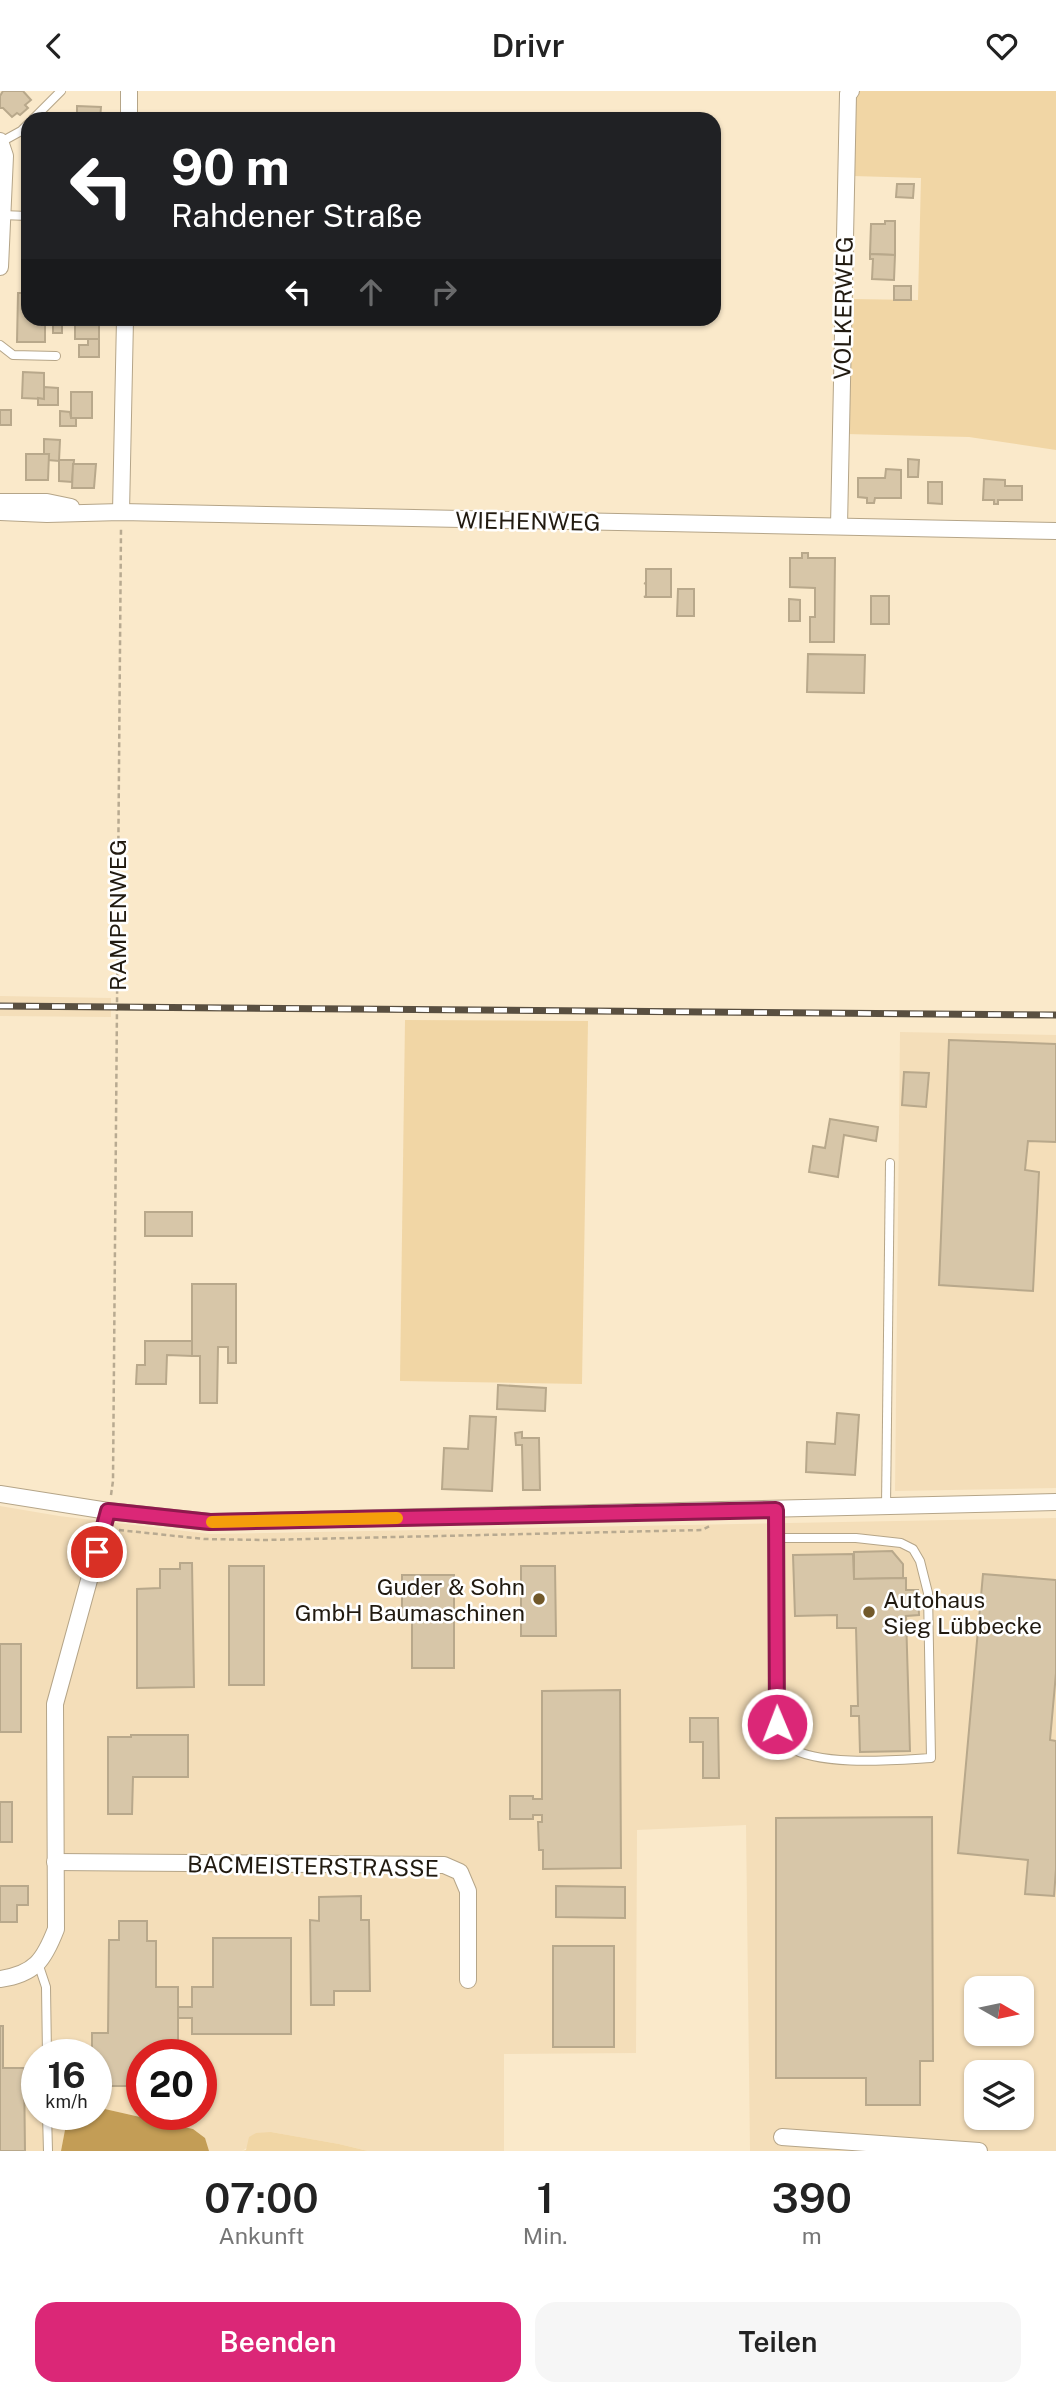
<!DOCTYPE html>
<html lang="de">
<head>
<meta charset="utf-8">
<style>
	:root { --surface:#fff; --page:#f6f6f6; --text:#222; --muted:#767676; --accent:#db2777 }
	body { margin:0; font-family:"Public Sans",sans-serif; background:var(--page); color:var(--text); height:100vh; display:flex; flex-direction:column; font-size:26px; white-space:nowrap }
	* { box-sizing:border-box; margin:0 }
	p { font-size:23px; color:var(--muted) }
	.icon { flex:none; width:38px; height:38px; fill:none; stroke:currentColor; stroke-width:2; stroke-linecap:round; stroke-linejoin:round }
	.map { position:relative; height:2060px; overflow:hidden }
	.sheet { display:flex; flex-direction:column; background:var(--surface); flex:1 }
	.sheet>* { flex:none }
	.hud { position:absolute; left:21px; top:21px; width:700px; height:214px; border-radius:21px; box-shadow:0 2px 5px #0004; background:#202124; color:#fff; overflow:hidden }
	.needle { width:46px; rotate:99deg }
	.tools { position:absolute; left:964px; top:1885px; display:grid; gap:14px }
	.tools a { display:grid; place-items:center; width:70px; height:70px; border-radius:14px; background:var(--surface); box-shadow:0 2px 5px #0004; font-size:35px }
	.speed { position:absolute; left:21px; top:1948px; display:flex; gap:14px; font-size:35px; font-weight:700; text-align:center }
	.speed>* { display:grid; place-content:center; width:91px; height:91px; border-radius:50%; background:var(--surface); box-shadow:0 2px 5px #0004; line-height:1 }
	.speed small { font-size:18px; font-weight:400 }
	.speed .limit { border:10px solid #d22; background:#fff; color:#111 }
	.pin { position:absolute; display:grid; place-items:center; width:60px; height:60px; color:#fff; margin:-30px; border:4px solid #fff; border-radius:50%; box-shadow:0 2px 7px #0007 }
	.me { position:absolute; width:77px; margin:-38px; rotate:359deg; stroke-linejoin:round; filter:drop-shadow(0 0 5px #0008) }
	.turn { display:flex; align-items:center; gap:24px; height:147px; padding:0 35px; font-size:32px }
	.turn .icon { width:91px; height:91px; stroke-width:2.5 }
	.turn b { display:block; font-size:49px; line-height:60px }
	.lanes { display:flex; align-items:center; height:66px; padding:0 35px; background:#0003; justify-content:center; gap:35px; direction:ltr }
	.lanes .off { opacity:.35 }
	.eta { display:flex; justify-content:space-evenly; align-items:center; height:119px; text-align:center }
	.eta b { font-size:42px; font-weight:600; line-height:49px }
	.primary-button { display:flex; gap:14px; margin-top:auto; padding:14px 35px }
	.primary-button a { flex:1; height:80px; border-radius:21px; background:var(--accent); color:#fff; font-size:28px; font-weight:600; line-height:80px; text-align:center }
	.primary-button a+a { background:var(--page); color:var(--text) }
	header { display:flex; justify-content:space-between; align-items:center; height:91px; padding:0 35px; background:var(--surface); font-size:32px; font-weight:600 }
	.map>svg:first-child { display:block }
	.built { fill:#f4deb9; fill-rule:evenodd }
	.green { fill:#f1d6a5 }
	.water { fill:#c39d56 }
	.building { fill:#d7c6a8; stroke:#b8a88b; stroke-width:2 }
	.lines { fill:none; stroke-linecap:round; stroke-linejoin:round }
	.lane-casing { stroke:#b5a588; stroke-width:10 }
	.street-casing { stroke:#b5a588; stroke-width:18 }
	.path { stroke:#b8aa91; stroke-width:2.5; stroke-dasharray:5 3.5; stroke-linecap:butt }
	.lane { stroke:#fff; stroke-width:8 }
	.street { stroke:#fff; stroke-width:16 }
	.rail-casing { stroke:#594f40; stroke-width:7 }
	.rail { stroke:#fff; stroke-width:4.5; stroke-dasharray:13; stroke-linecap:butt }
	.route-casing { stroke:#8e194d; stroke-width:18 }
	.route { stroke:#db2777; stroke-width:12 }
	.slow { stroke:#f59e0b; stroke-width:12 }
	.poi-dot { fill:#72592a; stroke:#fff; stroke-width:2.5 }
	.labels { text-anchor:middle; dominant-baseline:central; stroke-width:5; stroke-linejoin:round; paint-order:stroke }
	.street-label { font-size:23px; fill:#211a10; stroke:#fff }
	.poi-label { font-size:23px; fill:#211a10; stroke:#fff; text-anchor:end }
</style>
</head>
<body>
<header><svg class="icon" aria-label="back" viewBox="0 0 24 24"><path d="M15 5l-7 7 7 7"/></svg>Drivr<svg class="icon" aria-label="heart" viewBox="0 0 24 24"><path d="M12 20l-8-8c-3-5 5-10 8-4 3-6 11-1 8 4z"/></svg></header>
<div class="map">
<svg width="1056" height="2060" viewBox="0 0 1056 2060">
	<rect width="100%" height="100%" fill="#fae9ca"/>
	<g class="built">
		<path d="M0,905L111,907V926L0,925Z"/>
		<path d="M900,941L1056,944V1397L895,1400Z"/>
		<path d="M0,1415L59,1425L210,1443L1056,1427V2060H750L746,1734L637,1739L636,1962L504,1963V2060H368L339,2053L271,2041L242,2060H209L193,2038L96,2016V1964H37V2023H68L61,2060H0ZM976,1897H1022V1942H976ZM142,1964H201V2023H142ZM976,1981H1022V2026H976Z"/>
	</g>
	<g class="green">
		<path d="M860,0H1056V359L969,346L846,343L850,208L918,209L921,87L853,85L852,15Z"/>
		<path d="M405,929L588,930L582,1293L400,1290Z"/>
		<path d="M271,2041L339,2053L368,2060H242L246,2059L249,2046L256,2042Z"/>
	</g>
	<path class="water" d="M96,2016L193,2038L205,2047L209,2060H61L68,2023H96Z"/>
	<g class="building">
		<path d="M3,0H23L31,9L25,14L28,17L20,24L17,22L12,26L3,17H0V5Z"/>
		<path d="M77,15L101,16L100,28H73V26H77Z"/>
		<path d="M897,93H914L913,107L896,106Z"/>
		<path d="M885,130H895V164L870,163L871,133H885Z"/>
		<path d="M870,163L895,164L894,189L872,188L873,168H870Z"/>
		<rect x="894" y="195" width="17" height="14"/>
		<path d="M18,202H28V228H45V251H17Z"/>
		<rect x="53" y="228" width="9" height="14"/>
		<rect x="75" y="228" width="24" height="20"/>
		<path d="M88,248H99V266H79V254H88Z"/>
		<path d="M23,281L44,282V308L22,307Z"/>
		<path d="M44,296L58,297V314H38V307L44,308Z"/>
		<rect x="71" y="301" width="21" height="26"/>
		<rect x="0" y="319" width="11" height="15"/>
		<path d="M60,320L70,321L71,327H76V335H60Z"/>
		<path d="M44,348L60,349L59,370L48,369L49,363H44Z"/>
		<path d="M26,363H49L48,389H26Z"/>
		<path d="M908,368L919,369L918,386H908Z"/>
		<path d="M59,369H74L72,391L59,390Z"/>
		<path d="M73,373H96L94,397H72Z"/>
		<path d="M886,378L901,379V407H875L874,412H867V407L858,406V387H885Z"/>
		<path d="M984,388L1005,389V395H1022V409H998V413H994V409H983Z"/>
		<path d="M928,391H942V413L928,412Z"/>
		<path d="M802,462H808V467H835L834,551H810V526H815V497L790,496V467H802Z"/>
		<path d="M646,478H671V506H644L646,505V493L644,492L646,493Z"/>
		<path d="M678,498H694V525H677Z"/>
		<rect x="871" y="505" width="18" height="28"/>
		<path d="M789,508L800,509V530H789Z"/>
		<path d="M808,563L865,564L864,602L807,601Z"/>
		<path d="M949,949L1056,953V1051L1028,1050L1025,1079L1039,1081L1033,1200L939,1194Z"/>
		<path d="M904,981L929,982L926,1016L902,1014Z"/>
		<path d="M830,1028L878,1036L876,1050L844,1044L838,1086L809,1081L813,1055L825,1057Z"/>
		<rect x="145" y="1121" width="47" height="24"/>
		<path d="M192,1193H236V1272H228V1256H218L217,1312H200V1265H192Z"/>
		<path d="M145,1250H192V1265L167,1264L166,1293H136L137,1274H145Z"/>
		<path d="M498,1294L546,1297L545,1320L497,1318Z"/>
		<path d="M837,1322L859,1324L855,1384L806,1381L807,1351L835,1353Z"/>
		<path d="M470,1325L496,1326L492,1400L442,1398L444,1357L468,1358Z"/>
		<path d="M522,1341V1347H539L540,1399H523L522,1354H516L515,1342Z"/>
		<path d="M892,1460L903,1473V1487L854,1488V1461Z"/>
		<path d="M853,1463L854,1488L906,1487V1499H918L919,1524L906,1525L910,1660L860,1661L859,1625H851V1615H858L856,1537H837V1524L795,1525L793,1464Z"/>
		<path d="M180,1472H192L194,1596L137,1597V1498L160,1497V1478H180Z"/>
		<rect x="229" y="1475" width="35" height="119"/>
		<path d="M521,1475H555L556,1545H521Z"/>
		<path d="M983,1483L1056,1489V1582L1050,1649L1056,1650V1778L1054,1805L1025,1803L1028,1769L958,1762Z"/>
		<path d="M402,1484H454V1577H412V1525H402Z"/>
		<rect x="0" y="1553" width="21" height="88"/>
		<path d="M620,1599L621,1777L543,1778V1759H539L538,1731H542V1724H533V1728H510V1705H533V1708H542V1600Z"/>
		<path d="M690,1627H718L719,1687H703V1651H690Z"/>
		<path d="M131,1644H188V1686H133L132,1723H108V1646H131Z"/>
		<rect x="0" y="1711" width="12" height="40"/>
		<path d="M932,1726L933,1970H920V2014H866V1987H776V1727Z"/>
		<path d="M0,1795H28V1814H17V1831H0Z"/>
		<path d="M556,1795L625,1796V1827L556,1826Z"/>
		<path d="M361,1805V1829H369L370,1900H334V1914H311L310,1829L319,1830V1806Z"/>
		<path d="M119,1830H147V1850H156V1896H178V1964H142V1995H96V1964H92V1942H108L109,1849H119Z"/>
		<path d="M213,1847H291V1943H192V1927H178V1916H192V1896H213Z"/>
		<rect x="553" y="1855" width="61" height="101"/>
		<path d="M0,1935H3V1977H24L25,2060H0Z"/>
	</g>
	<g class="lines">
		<g class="lane-casing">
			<g id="lane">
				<path d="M33,28L61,0"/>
				<path d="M1,51L21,40L28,33"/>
				<path d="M2,124L28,125"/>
				<path d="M0,254L13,264L56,265"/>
				<path d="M886,1416L890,1072"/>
				<path d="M776,1419L777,1633C779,1643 780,1651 789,1656C820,1676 895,1669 931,1667L928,1502L920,1470L913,1458L901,1452L856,1447H777"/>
				<path d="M38,1872L46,1896L47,1964"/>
				<path d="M47,2023L48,2060"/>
			</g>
		</g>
		<g class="street-casing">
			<g id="street">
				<path d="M129,28V0"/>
				<path d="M0,50L5,65L0,176"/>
				<path d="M0,411H47L71,416"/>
				<path d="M0,421L47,423L121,421L1056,440"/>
				<path d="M121,421L125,228"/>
				<path d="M839,435L848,3L851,0"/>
				<path d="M0,1403L108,1420L210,1431L1056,1411"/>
				<path d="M55,1771L444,1774L460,1781L468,1800V1889"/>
				<path d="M0,1888C35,1883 44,1869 56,1838L55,1613L108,1420"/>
				<path d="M782,2046L979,2060"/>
			</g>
		</g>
		<g class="path">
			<path d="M111,1404L113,1390L121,438"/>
			<path d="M119,1439L204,1448L264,1449L702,1439L710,1435"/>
		</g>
		<use href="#lane" class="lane"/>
		<use href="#street" class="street"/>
		<g class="rail-casing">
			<path id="rail" d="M0,915L1056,924"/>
		</g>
		<use href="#rail" class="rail"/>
	</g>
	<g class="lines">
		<g class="route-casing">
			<path id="route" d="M97,1461L108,1420L210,1431L776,1419L777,1633"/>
		</g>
		<use href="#route" class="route"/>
		<path class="slow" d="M212,1431L397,1427"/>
	</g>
	<g class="poi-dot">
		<circle cx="539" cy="1508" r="7"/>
		<circle cx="869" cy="1521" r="7"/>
	</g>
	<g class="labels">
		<g class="street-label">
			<text transform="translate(843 217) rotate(-89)">VOLKERWEG</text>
			<text transform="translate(528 430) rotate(1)">WIEHENWEG</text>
			<text transform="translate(117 824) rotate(-90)">RAMPENWEG</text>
			<text transform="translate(313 1775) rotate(1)">BACMEISTERSTRASSE</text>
		</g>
		<g class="poi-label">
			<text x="525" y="1495">Guder &amp; Sohn<tspan x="525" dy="26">GmbH Baumaschinen</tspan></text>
			<text x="883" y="1508" text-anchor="start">Autohaus<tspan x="883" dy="26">Sieg Lübbecke</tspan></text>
		</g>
	</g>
</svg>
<div class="tools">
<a><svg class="needle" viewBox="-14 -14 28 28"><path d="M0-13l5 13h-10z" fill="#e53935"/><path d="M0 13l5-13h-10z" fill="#767676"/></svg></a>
<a><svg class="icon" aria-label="layers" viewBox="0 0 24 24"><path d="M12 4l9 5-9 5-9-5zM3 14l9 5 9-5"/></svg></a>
</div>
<div class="speed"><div>16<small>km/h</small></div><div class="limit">20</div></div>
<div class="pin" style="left:97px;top:1461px;background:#d93025"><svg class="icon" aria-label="arrive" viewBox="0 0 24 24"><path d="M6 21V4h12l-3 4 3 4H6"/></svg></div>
<svg class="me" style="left:777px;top:1633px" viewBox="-20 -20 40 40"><circle r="17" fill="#db2777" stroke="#fff" stroke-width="3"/><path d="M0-11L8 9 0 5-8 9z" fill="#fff"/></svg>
<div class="hud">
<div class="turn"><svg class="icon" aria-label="left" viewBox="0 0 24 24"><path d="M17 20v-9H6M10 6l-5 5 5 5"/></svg><div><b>90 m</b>Rahdener Straße</div></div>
<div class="lanes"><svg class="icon" aria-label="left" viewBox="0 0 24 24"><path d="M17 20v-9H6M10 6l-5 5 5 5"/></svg><svg class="icon off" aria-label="ahead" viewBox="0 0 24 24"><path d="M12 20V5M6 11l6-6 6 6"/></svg><svg class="icon off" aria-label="right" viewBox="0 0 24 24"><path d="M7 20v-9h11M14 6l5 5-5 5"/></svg></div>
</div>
</div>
<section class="sheet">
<div class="eta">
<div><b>07:00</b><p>Ankunft</p></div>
<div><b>1</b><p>Min.</p></div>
<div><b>390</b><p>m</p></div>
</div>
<div class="primary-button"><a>Beenden</a><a>Teilen</a></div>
</section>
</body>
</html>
